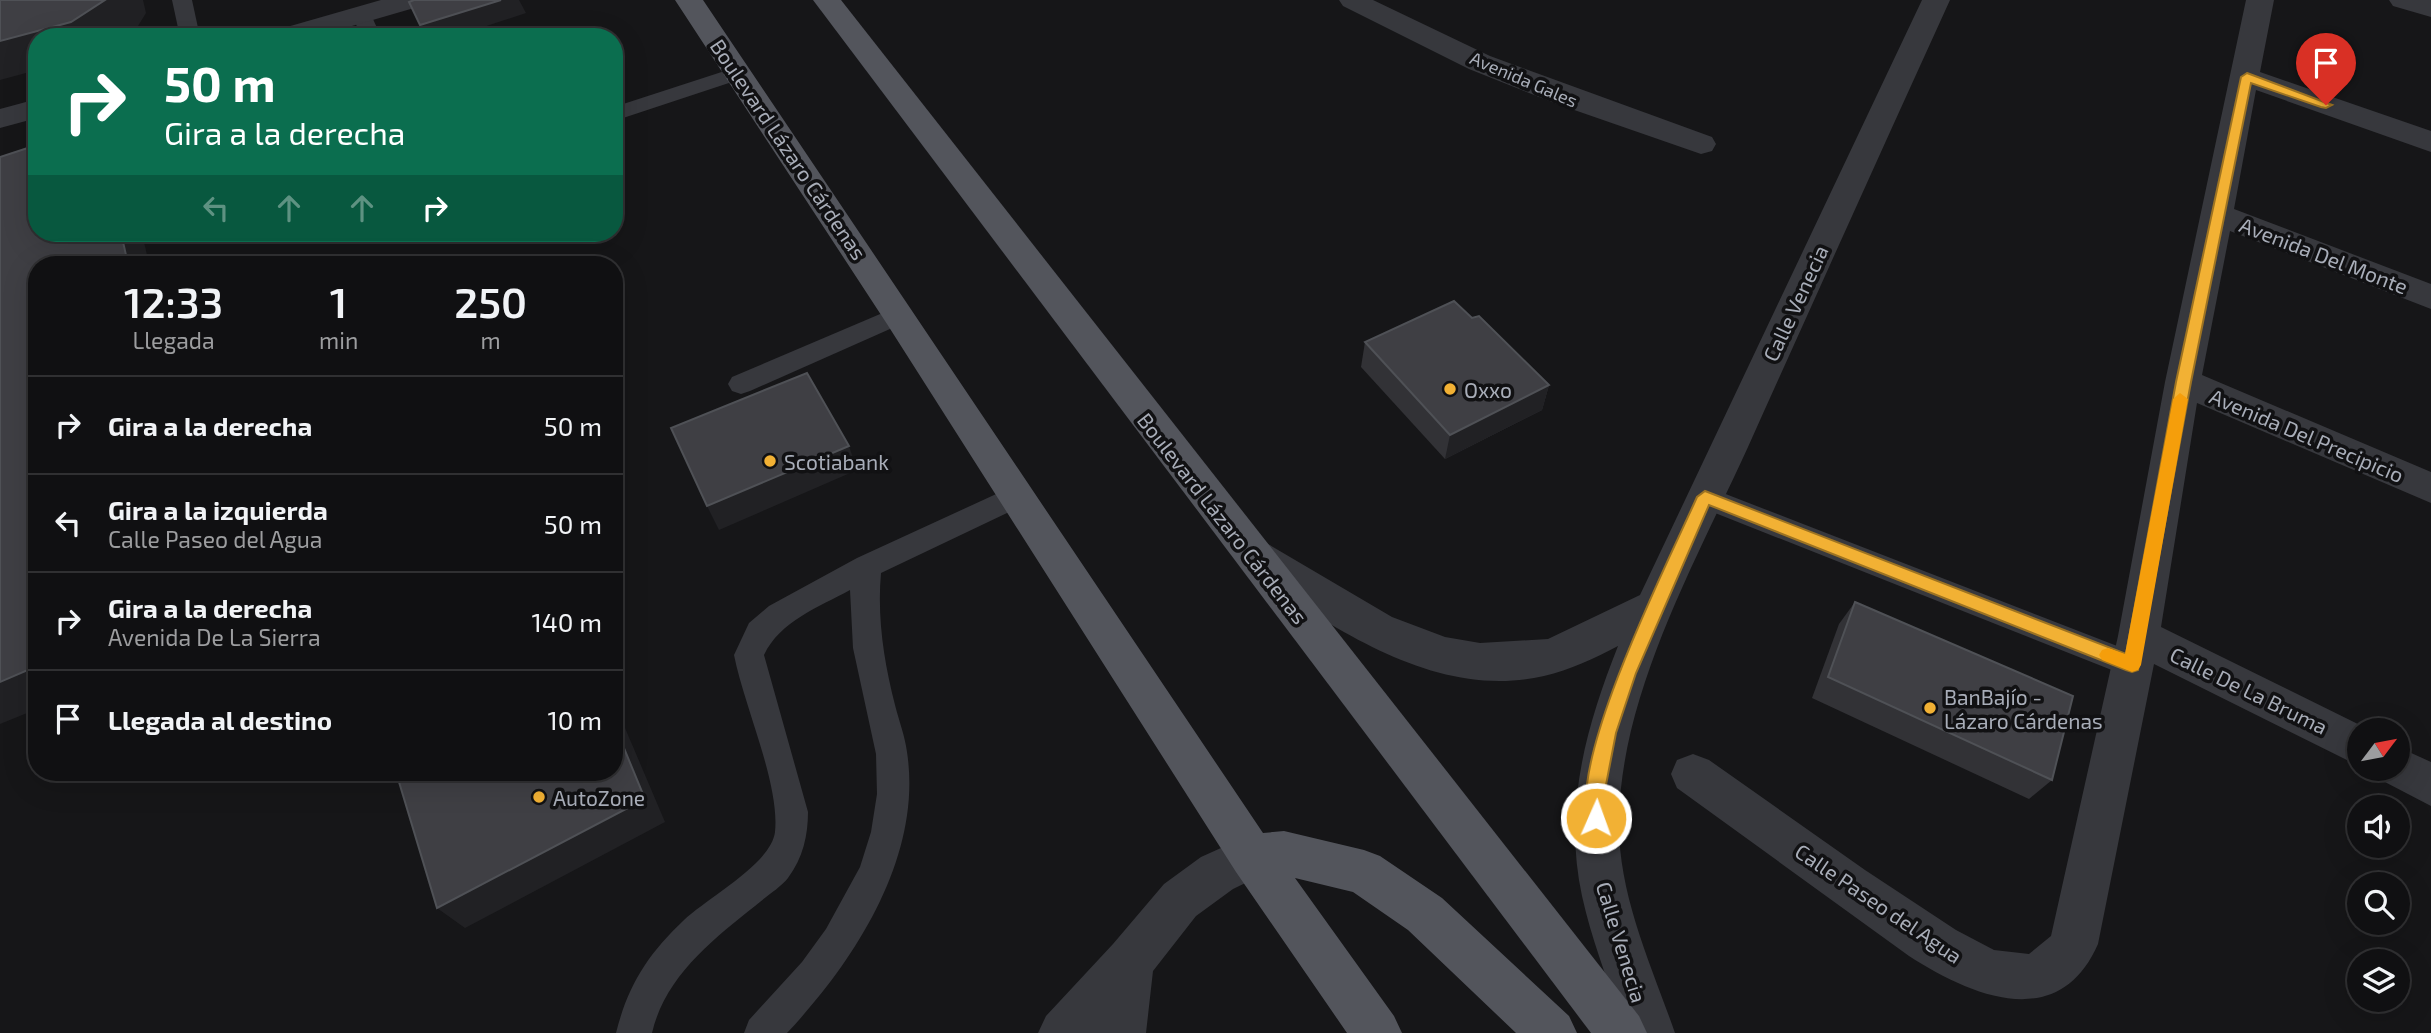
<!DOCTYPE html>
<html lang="es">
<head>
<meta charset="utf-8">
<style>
	:root { --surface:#101012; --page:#1e1e20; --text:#f1f3f6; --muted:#9c9d9f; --line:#303032 }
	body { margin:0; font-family:"Exo 2",sans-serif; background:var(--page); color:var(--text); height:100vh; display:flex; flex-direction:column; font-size:26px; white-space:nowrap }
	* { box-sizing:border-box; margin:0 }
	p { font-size:23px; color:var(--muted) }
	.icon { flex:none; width:38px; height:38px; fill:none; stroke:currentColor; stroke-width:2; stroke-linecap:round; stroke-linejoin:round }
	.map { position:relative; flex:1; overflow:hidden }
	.side { position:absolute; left:28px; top:256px; width:595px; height:525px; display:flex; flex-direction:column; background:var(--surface); border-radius:28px; box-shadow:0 7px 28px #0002,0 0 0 2px var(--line) }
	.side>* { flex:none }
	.guide { position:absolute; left:28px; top:28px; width:595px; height:214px; border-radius:28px; box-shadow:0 7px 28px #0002,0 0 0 2px var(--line); background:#0b6e4f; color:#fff; overflow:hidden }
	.needle { width:46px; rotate:58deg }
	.tools { position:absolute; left:2347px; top:718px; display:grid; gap:14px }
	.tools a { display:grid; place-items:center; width:63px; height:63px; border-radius:50%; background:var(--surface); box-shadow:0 7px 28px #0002,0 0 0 2px var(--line); font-size:35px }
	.pin { position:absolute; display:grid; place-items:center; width:60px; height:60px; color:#fff; margin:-72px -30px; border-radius:50% 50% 50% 0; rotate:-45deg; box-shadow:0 0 7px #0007 }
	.pin .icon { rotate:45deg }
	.me { position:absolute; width:77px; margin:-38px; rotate:2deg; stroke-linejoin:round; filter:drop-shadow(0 0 5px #0008) }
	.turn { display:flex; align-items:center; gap:24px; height:147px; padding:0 21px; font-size:32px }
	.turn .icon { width:91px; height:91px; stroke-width:2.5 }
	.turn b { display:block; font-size:49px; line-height:60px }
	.lanes { display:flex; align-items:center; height:66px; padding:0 21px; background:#0003; justify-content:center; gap:35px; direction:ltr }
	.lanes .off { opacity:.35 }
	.eta { display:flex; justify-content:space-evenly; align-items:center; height:119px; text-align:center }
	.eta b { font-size:42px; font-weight:600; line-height:49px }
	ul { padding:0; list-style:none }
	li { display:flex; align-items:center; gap:21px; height:98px; padding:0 21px; border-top:2px solid var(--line) }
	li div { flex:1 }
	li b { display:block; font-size:26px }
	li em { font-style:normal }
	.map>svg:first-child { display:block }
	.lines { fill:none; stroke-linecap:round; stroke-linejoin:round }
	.service { fill:#37383d; fill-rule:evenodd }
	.minor { fill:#37383d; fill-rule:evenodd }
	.tertiary { fill:#37383d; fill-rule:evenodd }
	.primary { fill:#53555c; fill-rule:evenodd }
	.wall { fill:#323236 }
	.shaded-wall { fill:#212124 }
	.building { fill:#3f3f44; stroke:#4f5156; stroke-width:2 }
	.route { fill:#f2b134; stroke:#9d7322; stroke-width:2 }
	.slow { fill:#f59e0b }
	.poi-dot { fill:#f2b134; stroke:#111113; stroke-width:2.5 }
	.labels { text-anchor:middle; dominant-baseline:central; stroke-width:7; stroke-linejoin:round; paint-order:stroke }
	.far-street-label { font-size:18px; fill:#a8adb8; stroke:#111113 }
	.street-label { font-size:21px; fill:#a8adb8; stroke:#111113 }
	.poi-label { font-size:21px; fill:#a8adb8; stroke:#111113; text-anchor:start }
</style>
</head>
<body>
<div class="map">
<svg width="2431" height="1033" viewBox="0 0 2431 1033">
	<rect width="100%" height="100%" fill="#161618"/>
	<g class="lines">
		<g class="service">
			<path d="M172,0H192L200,37H180Z"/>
			<path d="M362,8L369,10L381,37H361L352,14L355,10Z"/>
			<path d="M737,67L744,68L748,73L744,78L614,121V107Z"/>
			<path d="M899,306L908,309L911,315L908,321L750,391L741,394L732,391L728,384L732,377Z"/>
			<path d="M1018,484L1028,487L1032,495L1028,503L881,573C877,618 884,662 895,705C899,721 905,736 907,752C923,856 855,961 787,1033H744L749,1020L802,962L826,929L860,867L871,832L877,794L876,754L853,648L850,590C819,607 780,621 764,655L808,812C808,835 803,858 788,878C780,888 765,897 755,906C712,940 665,977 652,1033H616C628,985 648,954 684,920C707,898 771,864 775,832C780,784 744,706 734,655L749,623L769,606L857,558Z"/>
			<path d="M1705,486L2143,656L2147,665L2143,674L2132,678L1695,505L1691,497L1695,489Z"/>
		</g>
		<g class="minor">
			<path d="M381,0H425L421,6L314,37H269L273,31Z"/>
			<path d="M1339,0H1373L1490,56L1712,137L1716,144L1712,151L1701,154L1557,104L1469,69L1343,6Z"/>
			<path d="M1922,0H1950C1882,149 1815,298 1748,447C1696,561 1622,691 1619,818C1617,893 1651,964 1675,1033H1625C1611,988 1592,942 1582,896C1563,808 1586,727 1618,646C1595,658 1570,670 1544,676C1433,702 1327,623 1240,566L1234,555L1240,544L1254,539L1268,544L1392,617L1445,637L1480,643L1548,639L1640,595Z"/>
			<path d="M2246,0H2274L2260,72L2431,131V152L2256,90L2234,209L2431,284V309L2230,231L2202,375L2431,472V503L2197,403L2161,627L2370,730H2359V766L2154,664L2098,944C2059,1033 1973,997 1909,956L1677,788L1671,774L1677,760L1693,754L1709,760L1865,870L1956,930L1994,950L2029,954L2051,936L2118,636L2165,382Z"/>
			<path d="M2389,0H2431V17L2393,6Z"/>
			<path d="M37,99V118L0,128V109Z"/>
			<path d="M2398,747L2431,762V806L2383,781L2377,768H2398Z"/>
		</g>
		<path class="tertiary" d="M1252,834L1268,840L1275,856L1268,872L1233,889L1196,916L1153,971L1146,1033H1038L1046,1016L1113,944L1164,884L1201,857Z"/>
		<g class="primary">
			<path d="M675,0H703L1263,833L1284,831L1364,850L1380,856L1442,898L1569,1016L1577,1033H1516L1408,930L1353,892L1295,878L1394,1016L1402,1033H1347L1236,872L887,324Z"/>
			<path d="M813,0H841L1639,1016L1647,1033H1591Z"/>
		</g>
	</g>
	<g class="wall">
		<path d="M1472,318L1549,385L1542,410L1445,459L1361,367L1365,342Z"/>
		<path d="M1855,602L2052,780L2029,799L1812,698L1839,624Z"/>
	</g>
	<g class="shaded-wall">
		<path d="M105,0H143L146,13L138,26L121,37H37V70L0,80V41Z"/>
		<path d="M501,0H519L526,13L453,37H427L420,25Z"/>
		<path d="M121,233H142L149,264H128Z"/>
		<path d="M1549,385L1542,410L1445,459L1450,435Z"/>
		<path d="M849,446L857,470L719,530L707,506Z"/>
		<path d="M37,666V709L0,724V682Z"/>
		<path d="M614,702L665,822L465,928L437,908L614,724Z"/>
	</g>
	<g class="building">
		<path d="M0,0H105L71,22L0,41Z"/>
		<path d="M414,0H501L420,25L409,2Z"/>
		<path d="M37,145V233H121L128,264H37V666L0,682V157Z"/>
		<path d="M1454,301L1472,318L1479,316L1549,385L1450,435L1365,342Z"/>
		<path d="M807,373L849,446L707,506L671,428Z"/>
		<path d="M1855,602L2073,696L2052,780L1828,677Z"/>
		<path d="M614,724L645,799L437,908L396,772H614Z"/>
	</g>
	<path class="route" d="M2247,73L2332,105L2326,108L2321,107L2251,83L2191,382L2138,670L2132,672L2126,670L1709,505L1636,673L1616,733L1605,790L1606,818L1603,824L1596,827L1590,824C1564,767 1670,558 1697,497L1705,491L2126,654L2176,382L2241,77Z"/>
	<path class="slow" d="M2180,393L2188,399L2141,665L2138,670L2132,672L2102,660L2099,655L2102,650L2108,648L2125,654L2173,399Z"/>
	<g class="poi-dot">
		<circle cx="1450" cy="389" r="7"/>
		<circle cx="770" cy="461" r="7"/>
		<circle cx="1930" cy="708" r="7"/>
		<circle cx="539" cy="797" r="7"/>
	</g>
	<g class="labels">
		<g class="far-street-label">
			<text transform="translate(1524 79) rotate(23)">Avenida Gales</text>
		</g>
		<g class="street-label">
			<text transform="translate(789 149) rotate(56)">Boulevard Lázaro Cárdenas</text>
			<text transform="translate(2324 255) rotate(21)">Avenida Del Monte</text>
			<text transform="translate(1795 303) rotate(-65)">Calle Venecia</text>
			<text transform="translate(2307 435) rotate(23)">Avenida Del Precipicio</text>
			<text transform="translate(1223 518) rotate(52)">Boulevard Lázaro Cárdenas</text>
			<text transform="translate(2249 690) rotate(26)">Calle De La Bruma</text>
			<text transform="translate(1879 903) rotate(34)">Calle Paseo del Agua</text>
			<text transform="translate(1622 942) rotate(73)">Calle Venecia</text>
		</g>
		<g class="poi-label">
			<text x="1464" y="389">Oxxo</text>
			<text x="784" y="461">Scotiabank</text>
			<text x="1944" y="696">BanBajío -<tspan x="1944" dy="24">Lázaro Cárdenas</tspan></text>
			<text x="553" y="797">AutoZone</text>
		</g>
	</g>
</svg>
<div class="tools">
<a><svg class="needle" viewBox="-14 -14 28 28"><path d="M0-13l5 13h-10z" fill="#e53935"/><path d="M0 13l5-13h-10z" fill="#9c9d9f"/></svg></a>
<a><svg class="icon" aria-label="sound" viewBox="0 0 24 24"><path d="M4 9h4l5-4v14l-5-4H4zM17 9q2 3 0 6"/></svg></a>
<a><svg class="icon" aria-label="search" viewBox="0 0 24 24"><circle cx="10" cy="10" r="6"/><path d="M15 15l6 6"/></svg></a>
<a><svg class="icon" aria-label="layers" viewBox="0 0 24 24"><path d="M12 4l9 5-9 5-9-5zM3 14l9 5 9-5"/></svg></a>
</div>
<div class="pin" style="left:2326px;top:105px;background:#d93025"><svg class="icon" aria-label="arrive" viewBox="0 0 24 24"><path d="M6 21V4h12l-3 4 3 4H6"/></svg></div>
<svg class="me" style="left:1596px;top:818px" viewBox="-20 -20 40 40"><circle r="17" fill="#f2b134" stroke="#fff" stroke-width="3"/><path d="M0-11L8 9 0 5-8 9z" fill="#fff"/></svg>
<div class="guide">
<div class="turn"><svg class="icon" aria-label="right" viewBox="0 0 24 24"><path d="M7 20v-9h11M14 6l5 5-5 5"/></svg><div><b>50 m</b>Gira a la derecha</div></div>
<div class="lanes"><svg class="icon off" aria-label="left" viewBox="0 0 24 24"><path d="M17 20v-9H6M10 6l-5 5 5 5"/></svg><svg class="icon off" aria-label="ahead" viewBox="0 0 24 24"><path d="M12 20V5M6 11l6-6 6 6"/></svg><svg class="icon off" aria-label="ahead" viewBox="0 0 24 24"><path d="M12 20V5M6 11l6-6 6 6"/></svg><svg class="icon" aria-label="right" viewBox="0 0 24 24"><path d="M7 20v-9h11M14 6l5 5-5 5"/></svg></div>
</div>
<section class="side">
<div class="eta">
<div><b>12:33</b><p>Llegada</p></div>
<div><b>1</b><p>min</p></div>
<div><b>250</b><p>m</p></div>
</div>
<ul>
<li><svg class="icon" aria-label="right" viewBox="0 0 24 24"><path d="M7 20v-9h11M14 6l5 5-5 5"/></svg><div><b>Gira a la derecha</b></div><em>50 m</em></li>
<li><svg class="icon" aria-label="left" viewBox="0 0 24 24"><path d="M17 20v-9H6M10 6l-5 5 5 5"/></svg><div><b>Gira a la izquierda</b><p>Calle Paseo del Agua</p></div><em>50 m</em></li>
<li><svg class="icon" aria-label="right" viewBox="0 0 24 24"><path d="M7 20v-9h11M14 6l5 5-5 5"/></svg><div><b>Gira a la derecha</b><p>Avenida De La Sierra</p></div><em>140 m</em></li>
<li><svg class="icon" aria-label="arrive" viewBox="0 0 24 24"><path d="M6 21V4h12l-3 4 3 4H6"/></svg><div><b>Llegada al destino</b></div><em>10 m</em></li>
</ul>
</section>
</div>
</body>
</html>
